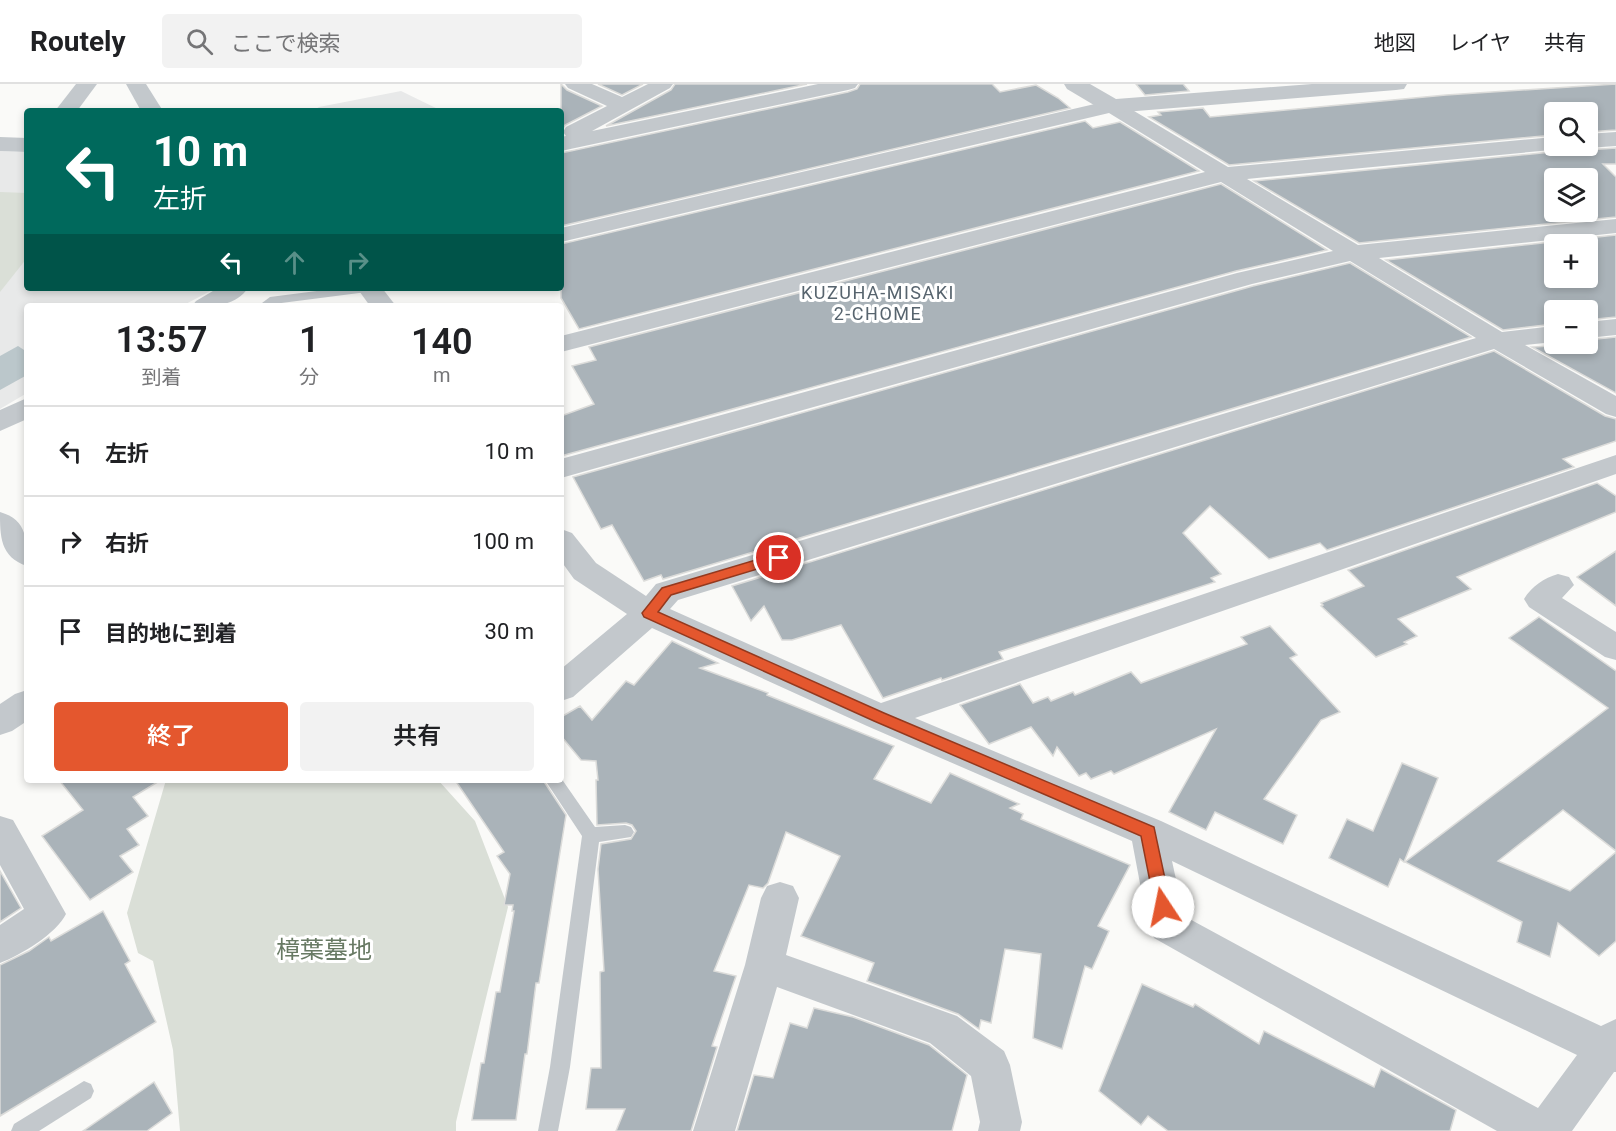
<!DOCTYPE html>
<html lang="ja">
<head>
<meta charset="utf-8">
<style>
	:root { --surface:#fff; --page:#f2f2f2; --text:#202124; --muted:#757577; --line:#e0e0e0; --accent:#e4572e }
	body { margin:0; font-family:Roboto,"Noto Sans JP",sans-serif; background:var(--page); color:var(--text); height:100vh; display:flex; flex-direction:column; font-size:22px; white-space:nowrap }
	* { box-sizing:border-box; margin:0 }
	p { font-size:20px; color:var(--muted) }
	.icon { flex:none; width:33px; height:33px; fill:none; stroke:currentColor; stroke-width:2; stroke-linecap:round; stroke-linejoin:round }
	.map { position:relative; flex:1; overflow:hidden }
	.drawer { position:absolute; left:24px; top:219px; width:540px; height:480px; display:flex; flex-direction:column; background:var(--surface); border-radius:6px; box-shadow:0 3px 9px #0003 }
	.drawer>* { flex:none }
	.banner { position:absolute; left:24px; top:24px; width:540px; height:183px; border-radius:6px; box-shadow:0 3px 9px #0003; background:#00695c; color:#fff; overflow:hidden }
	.controls { position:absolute; left:1544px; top:18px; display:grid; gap:12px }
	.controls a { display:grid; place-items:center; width:54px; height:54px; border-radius:6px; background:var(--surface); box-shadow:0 3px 9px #0003; font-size:30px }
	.pin { position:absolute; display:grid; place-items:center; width:51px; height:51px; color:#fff; margin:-26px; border:3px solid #fff; border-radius:50%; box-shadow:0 2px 6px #0007 }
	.me { position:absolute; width:66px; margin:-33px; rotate:349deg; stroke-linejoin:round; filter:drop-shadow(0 0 4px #0008) }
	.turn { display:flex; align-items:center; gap:21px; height:126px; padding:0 30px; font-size:27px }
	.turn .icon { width:78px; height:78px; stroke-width:2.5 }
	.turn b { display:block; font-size:42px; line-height:51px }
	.lanes { display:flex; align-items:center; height:57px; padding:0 30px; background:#0003; justify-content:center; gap:30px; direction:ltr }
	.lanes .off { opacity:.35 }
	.eta { display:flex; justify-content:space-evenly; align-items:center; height:102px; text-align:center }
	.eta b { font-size:36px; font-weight:600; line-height:42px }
	.primary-button { display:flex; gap:12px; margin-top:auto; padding:12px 30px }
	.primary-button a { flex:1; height:69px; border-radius:6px; background:var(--accent); color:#fff; font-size:24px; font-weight:600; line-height:69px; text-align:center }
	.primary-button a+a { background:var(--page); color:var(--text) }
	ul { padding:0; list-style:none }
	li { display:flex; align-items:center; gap:18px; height:90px; padding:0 30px; border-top:2px solid var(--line) }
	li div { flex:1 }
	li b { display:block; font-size:22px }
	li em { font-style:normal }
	header { display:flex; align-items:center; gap:36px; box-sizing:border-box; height:84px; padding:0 30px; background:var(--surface); border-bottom:2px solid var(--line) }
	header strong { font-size:28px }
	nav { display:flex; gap:33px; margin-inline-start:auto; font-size:21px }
	.search { width:420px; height:54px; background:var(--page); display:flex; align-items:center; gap:15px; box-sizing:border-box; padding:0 21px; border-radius:6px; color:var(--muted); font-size:22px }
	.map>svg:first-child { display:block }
	.built { fill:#e8e9e9 }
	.green { fill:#dadfd7 }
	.water { fill:#bbc7cb }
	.building { fill:#aab3b9; stroke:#dcdcda; stroke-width:1.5; fill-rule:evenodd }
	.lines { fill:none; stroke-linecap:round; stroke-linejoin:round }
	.service { fill:#c3c8cc; fill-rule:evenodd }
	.minor { fill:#c3c8cc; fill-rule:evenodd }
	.tertiary { fill:#c3c8cc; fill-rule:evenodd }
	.route { fill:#e4572e; stroke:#94391e; stroke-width:1.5 }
	.labels { text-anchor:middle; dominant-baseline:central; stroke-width:6; stroke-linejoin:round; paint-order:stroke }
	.far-neighbourhood-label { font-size:18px; letter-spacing:1.5px; fill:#57646e; stroke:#fff }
	.near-park-label { font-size:24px; fill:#687a64; stroke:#fff }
</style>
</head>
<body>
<header>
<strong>Routely</strong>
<div class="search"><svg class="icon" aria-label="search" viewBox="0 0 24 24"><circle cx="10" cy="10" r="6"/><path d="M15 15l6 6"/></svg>ここで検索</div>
<nav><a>地図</a><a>レイヤ</a><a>共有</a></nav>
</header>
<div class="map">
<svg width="1616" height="1047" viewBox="0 0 1616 1047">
	<rect width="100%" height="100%" fill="#fafaf8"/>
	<g class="built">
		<path d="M401,7L442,27H313L319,23Z"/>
		<path d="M0,67L27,68V204H216L182,222H27V309L0,325Z"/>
	</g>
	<g class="green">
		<path d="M0,108L27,109V174L0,208Z"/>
		<path d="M166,696H438L475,737L508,823L456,1038V1047H180L173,966L153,877L138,869L127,829Z"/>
	</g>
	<path class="water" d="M18,262L27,268V291L0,306V272Z"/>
	<g class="building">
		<path d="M561,0L567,6L602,22L565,41L561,47Z"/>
		<path d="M598,0H643L622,11Z"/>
		<path d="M675,0H807L606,42L671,6Z"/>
		<path d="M860,0H992L1000,8L1036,1L1058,14L1070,24L561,142V69L848,8L857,5Z"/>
		<path d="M1136,0H1183L1189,7L1145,11Z"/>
		<path d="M1616,0V46L1587,48V28H1554V51L1229,81L1149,33L1161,31L1158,28L1203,24L1210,33L1446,11Z"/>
		<path d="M1085,37L1093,44L1120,38L1199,87L579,245L561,214V160Z"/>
		<path d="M1566,62H1577L1587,66L1616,64V80H1603L1616,93V133L1359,159L1254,97L1562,67ZM1554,94H1587V128H1554Z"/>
		<path d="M1221,100L1327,166L1236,187L561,372V332L594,320L572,282L596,276L589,263Z"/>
		<path d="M1616,151V233L1587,236V226H1554V240L1503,246L1386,176ZM1554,160H1587V194H1554Z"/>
		<path d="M1350,179L1471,253L663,495L661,491L644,497L612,441L601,445L573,393L1253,202Z"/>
		<path d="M1616,253V309L1532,263L1587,260V256Z"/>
		<path d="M1494,267L1605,332L1616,335V357L1563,375L1574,383L1327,466L1320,459L1269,475L1210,422L1183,449L1221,490L1211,494L1215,498L999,568L1003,575L942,596L941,594L883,614L841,541L792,556H782L764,522L751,537L732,502Z"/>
		<path d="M1597,399L1616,412V428L1457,493L1471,505L1398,535L1417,552L1404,558L1407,560L1376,573L1321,522L1323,521L1321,519L1364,502L1348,486Z"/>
		<path d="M1616,467V522L1577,493Z"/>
		<path d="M1539,533L1616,587V767L1563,726L1498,777L1570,807L1616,768V857L1599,872L1558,839L1550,873L1517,858L1522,838L1405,778L1608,624L1509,554Z"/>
		<path d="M1270,542L1297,571L1290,574L1340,628L1321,636L1264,715L1297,731L1283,760L1215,728L1206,746L1169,728L1216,645L1114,690L1111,687L1091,695L1086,689L1079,692L1057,663L1053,672L1031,643L989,660L960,621L1020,600L1033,619L1048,613L1051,617L1073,608L1075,611L1131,588L1141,599L1247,560L1241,553Z"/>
		<path d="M672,557L718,579L700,584L768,609L767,611L894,662L874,695L931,719L950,689L1019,720L1010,724L1023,730L1021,735L1130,781L1098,842L1109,847L1092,885L1085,882L1062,965L1033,954L1041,870L1005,865L991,939L981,936L979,945L958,930L867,897L874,879L801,852L840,772L786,748L768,799L763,804L749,801L714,887L736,892L712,962L717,963L691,1047H616L625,1025H586L591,984H601L600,888L604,887L598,785L601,760L631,755L636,747L632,741L626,739L597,741L596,696H598L596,677L581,676L561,652V633L580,622L592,636L626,597L634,601Z"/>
		<path d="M1402,679L1438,694L1404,778L1400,775L1388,803L1329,774L1347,735L1373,747Z"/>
		<path d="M59,696H161L133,713L148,732L127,745L139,761L120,772L133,788L90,816L42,752L83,726Z"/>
		<path d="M455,696H543L566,731L539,899H536L527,970H525L516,1036H472L481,979H484L496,908H500L514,827H512L513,821H504L510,790L497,772L504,768Z"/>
		<path d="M0,787L21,824L0,838Z"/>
		<path d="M103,827L130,877L125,880L156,938L0,1032V881L29,867L49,853L51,857Z"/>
		<path d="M1142,900L1193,923L1195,920L1259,960L1264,947L1374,1003L1381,985L1456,1026L1450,1047H1168L1148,1032L1141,1041L1099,1007Z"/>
		<path d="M814,924L853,933L929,961L967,991L952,1047H737L754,991L773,994L790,939L807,944Z"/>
		<path d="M154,998L172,1029L147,1047H83Z"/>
	</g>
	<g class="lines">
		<g class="service">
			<path d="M340,204H373L367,208L258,222L270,213Z"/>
			<path d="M561,694L595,743L625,741L631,743L634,748L631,753L599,758L570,983L558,1047H538L550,983L582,752L545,696H561Z"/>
			<path d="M84,997L91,1000L94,1007L91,1014L39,1047H11L14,1040Z"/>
		</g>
		<g class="minor">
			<path d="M76,0H97L77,27H55Z"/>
			<path d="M126,0H146L163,27H141Z"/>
			<path d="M565,0H592L622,13L648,0H673L670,4L592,47L818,0H858L855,4L848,6L561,67V53L566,52L563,48L566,43L607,22L568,4Z"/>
			<path d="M1112,16L1119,18L1228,83L1554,53V62H1564L1562,65L1247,95L1358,161L1616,135V149L1379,174L1502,248L1554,242V258L1525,261L1616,312V333L1606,330L1494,265L678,516L670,525L881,619L1616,371V390L915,634L1161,737L1601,942L1616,935V988H1614L1572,1047H1497L1154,854L1148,842L1132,757L867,642L652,544L573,613L561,617V585L627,530L574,495L561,477V445L572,449L596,479L646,512L656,500L1476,254L1350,177L1252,200L561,394V375L1237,189L1333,167L1221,98L561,268V252L1205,88L1109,29L561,158V144ZM1172,777L1577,971L1538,1024L1184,832Z"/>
			<path d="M1616,48V62L1587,64L1579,62H1587V50Z"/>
			<path d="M0,53L27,54V68L0,67Z"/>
			<path d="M218,204H248C235,223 213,222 192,222L196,217Z"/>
			<path d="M357,204H382L396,222H370Z"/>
			<path d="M1616,235V251L1587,254V238Z"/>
			<path d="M27,314V335L0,347V326Z"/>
			<path d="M0,428C28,436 27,457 27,482C0,473 0,452 0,428Z"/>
			<path d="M1558,490L1569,493L1574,501L1562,514L1616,548V576L1605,573L1529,523L1524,515C1532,502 1544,494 1558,490Z"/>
			<path d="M27,606V637L12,647L0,651V620L15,610Z"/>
			<path d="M0,732L13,736L66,830C56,850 21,871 0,879V841L24,825L0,781Z"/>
			<path d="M780,798L793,802L799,814L786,871L957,932L1004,967L1010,981L1022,1038L1020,1047H978L980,1038L971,992L930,959L777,903L735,1047H693L745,881L761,814L767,802Z"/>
		</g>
		<path class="tertiary" d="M1064,0H1090L1116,15L1312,0H1407L1404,5L1396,6L1112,29L1104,27L1067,5Z"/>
	</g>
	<path class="route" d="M779,469L784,471L786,474L784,477L671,511L658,528L884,629L1154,743L1171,823L1169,828L1163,830L1157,828L1155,823L1141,752L874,637L644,533L642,529L662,504Z"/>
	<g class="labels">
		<g class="far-neighbourhood-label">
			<text x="878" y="208">KUZUHA-MISAKI<tspan x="878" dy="21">2-CHOME</tspan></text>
		</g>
		<g class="near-park-label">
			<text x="324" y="866">樟葉墓地</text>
		</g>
	</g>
</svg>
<div class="controls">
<a><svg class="icon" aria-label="search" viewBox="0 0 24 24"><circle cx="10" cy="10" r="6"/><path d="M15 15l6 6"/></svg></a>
<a><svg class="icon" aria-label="layers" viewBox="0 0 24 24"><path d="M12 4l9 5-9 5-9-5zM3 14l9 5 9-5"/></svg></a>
<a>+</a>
<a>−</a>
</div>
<div class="pin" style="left:779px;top:474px;background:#d93025"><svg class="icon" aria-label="arrive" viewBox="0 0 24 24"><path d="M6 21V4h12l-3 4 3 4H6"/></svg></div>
<svg class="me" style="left:1163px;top:823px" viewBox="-20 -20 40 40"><circle r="19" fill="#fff"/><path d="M0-13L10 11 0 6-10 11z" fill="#e4572e"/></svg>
<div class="banner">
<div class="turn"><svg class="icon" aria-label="left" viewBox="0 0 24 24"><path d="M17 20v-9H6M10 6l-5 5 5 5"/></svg><div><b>10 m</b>左折</div></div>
<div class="lanes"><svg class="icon" aria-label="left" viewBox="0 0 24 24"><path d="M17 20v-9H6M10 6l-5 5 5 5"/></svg><svg class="icon off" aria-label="ahead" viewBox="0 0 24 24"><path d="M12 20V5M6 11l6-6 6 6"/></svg><svg class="icon off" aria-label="right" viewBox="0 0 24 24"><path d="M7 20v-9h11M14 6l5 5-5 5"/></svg></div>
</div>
<section class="drawer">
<div class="eta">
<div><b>13:57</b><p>到着</p></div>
<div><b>1</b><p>分</p></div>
<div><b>140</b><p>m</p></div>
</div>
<ul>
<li><svg class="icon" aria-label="left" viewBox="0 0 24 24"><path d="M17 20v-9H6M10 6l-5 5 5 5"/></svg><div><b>左折</b></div><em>10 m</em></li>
<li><svg class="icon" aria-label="right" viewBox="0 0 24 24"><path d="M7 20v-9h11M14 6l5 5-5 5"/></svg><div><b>右折</b></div><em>100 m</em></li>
<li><svg class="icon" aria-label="arrive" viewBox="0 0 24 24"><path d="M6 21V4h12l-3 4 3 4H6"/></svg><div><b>目的地に到着</b></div><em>30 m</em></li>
</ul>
<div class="primary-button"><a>終了</a><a>共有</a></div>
</section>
</div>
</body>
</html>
